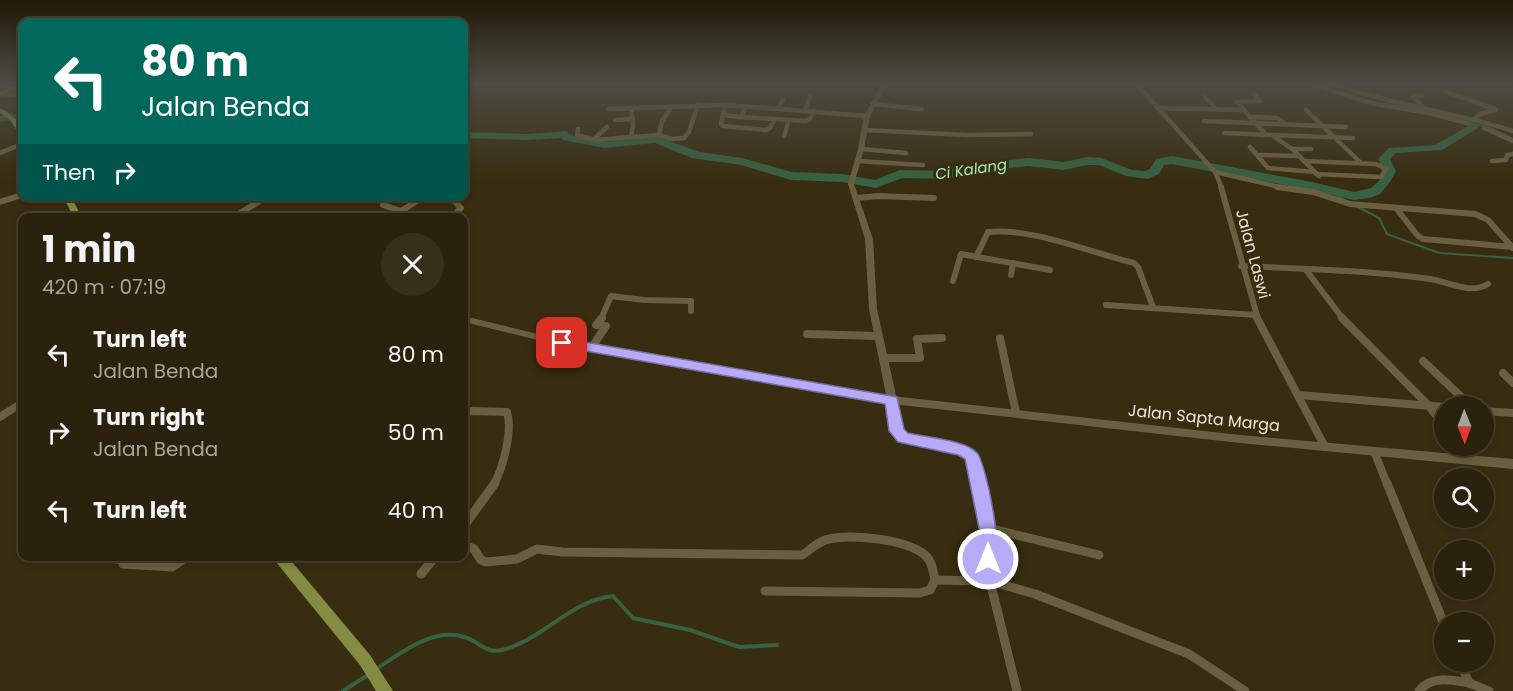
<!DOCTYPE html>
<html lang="en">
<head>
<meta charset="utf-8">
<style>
	:root { --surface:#2a220c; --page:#362f1a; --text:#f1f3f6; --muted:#a5a49d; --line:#463f2d }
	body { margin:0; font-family:Poppins,sans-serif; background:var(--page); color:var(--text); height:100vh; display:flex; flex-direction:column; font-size:22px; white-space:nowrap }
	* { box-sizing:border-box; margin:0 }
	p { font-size:20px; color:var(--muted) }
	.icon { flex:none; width:33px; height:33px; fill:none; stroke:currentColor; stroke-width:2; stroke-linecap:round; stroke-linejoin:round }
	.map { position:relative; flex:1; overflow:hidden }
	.side { position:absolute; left:18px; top:213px; width:450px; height:348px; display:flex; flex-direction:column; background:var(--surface); border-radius:12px; box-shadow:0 3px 9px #0003,0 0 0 2px var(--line) }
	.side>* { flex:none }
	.guide { position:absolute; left:18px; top:18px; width:450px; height:183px; border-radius:12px; box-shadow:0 3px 9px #0003,0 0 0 2px var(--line); background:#00695c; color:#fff; overflow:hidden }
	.needle { width:39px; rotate:179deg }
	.fabs { position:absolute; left:1434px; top:396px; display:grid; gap:12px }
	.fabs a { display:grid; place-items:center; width:60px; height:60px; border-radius:50%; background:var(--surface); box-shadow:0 3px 9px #0003,0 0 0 2px var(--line); font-size:30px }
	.pin { position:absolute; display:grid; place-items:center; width:51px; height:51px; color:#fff; margin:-26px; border-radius:12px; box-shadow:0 3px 9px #0006 }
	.me { position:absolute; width:66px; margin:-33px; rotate:0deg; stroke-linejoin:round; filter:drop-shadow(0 0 4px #0008) }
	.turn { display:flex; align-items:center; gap:21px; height:126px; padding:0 24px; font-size:27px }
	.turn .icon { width:78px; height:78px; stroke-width:2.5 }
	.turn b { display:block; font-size:42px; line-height:51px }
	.then { display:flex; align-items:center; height:57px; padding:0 24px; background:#0003; gap:12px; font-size:22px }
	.round { display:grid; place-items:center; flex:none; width:63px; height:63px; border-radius:32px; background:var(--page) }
	.headline { display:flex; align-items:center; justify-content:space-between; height:102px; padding:0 24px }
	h1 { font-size:36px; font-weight:700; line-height:45px }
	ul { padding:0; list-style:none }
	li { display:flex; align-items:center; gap:18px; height:78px; padding:0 24px }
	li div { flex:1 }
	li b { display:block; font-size:22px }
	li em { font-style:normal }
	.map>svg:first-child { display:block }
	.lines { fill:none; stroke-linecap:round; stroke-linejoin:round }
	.stream-far1 { stroke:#376142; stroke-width:2 }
	.stream { stroke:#376142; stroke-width:4 }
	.river { fill:#376142; fill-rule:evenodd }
	.minor-far3 { stroke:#6b5f41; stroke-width:4.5 }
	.minor-far2 { stroke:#6b5f41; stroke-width:6 }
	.minor-far1 { stroke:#6b5f41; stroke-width:8 }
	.minor { stroke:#6b5f41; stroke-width:9 }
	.tertiary { fill:#6b5f41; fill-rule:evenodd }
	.secondary { fill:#6b5f41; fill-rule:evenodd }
	.primary { fill:#848b42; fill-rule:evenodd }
	.route { fill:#b7abf7; stroke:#776fa1; stroke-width:1.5 }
	.labels { text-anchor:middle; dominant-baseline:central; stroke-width:6; stroke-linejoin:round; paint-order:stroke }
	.far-water-label { font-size:15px; font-style:italic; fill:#a5e8b4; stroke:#382d10 }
	.street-label { font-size:16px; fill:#eee7d6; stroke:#382d10 }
</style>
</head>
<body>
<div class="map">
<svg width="1513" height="691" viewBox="0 0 1513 691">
	<rect width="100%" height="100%" fill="#382d10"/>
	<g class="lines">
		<g class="stream-far1">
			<path d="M1469,122L1490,128L1511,138"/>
			<path d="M1336,195L1345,200"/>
			<path d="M1358,207L1379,218L1387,234L1439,253L1513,258"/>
		</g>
		<g class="stream">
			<path d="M376,669C401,653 433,627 464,637C479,641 485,654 502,650C543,640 569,601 613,596L633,618L690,630L739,647L777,645"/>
			<path d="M343,691L368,675"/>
		</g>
		<g class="river">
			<path d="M22,113V119L0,122V116Z"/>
			<path d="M1474,123L1478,124V128L1442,150L1396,153L1390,159L1396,171L1390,182L1380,194L1370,198L1354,200L1311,190L1172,164L1164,165L1159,174L1147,179L1126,176L1099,165H1087L1064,170L1029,166L972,172L947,179L902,178L876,188L842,182L791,180L741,165L692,158L655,143L604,148L563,140L561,138L528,140L464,138V132L528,134L566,131L572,136L604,142L656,136L699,152L742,158L792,172L842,174L875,180L900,170L946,171L971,164L1029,158L1064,162L1087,157L1101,158L1132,170L1145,171L1150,169L1156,159L1172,156L1312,182L1354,192L1371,188L1379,181L1384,171L1378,159L1389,148L1435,145Z"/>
		</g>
		<g class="minor-far3">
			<path d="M1136,83L1215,172L1222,188"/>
			<path d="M1309,83L1371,103L1429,113L1470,124"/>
			<path d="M1330,83C1389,105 1453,111 1513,131"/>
			<path d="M3,88L22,91"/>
			<path d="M1446,92L1495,109"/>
			<path d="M0,94L22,95"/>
			<path d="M1254,94L1260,101L1237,102L1266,135"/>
			<path d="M1422,95L1413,97L1422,106"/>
			<path d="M1205,97L1216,109"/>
			<path d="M872,104L922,109"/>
			<path d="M725,105L721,124L723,126L766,130L770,128L774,120"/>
			<path d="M746,106L741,117L806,121L810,119L814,111"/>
			<path d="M779,107L783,99"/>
			<path d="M631,108L633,125L631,137L659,135L672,139L684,138L689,132L698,105"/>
			<path d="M1158,108L1244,110"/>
			<path d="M609,109L725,105L867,116"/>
			<path d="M805,110L810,97"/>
			<path d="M1306,110L1361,163"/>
			<path d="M723,115L741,117"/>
			<path d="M1250,117L1277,118L1285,124"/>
			<path d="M1475,119L1480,114L1496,110"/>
			<path d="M615,120L633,119"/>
			<path d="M1204,121L1346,127"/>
			<path d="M1484,128L1513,141"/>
			<path d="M578,129L577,135L596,140L631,137"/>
			<path d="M865,130L967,135L1031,134"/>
			<path d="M1224,133L1272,135L1292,149L1319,176"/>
			<path d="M659,135L662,121L672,106"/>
			<path d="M1272,135L1353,138"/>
			<path d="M784,136L789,120"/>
			<path d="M595,138L607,127"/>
			<path d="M1250,147L1268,168L1315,172"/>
			<path d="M861,149L906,153"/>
			<path d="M1292,149H1311"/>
			<path d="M0,153L22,144"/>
			<path d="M1257,155L1300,156"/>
			<path d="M857,161L923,165"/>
			<path d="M1304,161L1376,164L1386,169L1381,177L1316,174"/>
			<path d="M1492,161L1506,160L1507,155L1513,154"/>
			<path d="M1215,172L1284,188"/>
		</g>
		<g class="minor-far2">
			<path d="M1221,187L1258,319"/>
			<path d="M1277,187L1313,192L1350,204L1475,214L1488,220L1513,248"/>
			<path d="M450,196L461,208L451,218"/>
			<path d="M856,198L879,196L934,198"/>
			<path d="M0,202L22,195"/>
			<path d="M383,205L401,211L425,196"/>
			<path d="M1396,208L1418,236L1423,239L1513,247"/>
			<path d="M401,211L418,218"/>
			<path d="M232,218L268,196"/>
			<path d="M976,257L988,232C1030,227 1092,253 1134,263L1138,267L1153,307"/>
			<path d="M1241,266C1304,269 1368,270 1430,279C1450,282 1469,295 1488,284"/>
			<path d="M1306,270L1343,319"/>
			<path d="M1011,275L1013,263"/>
			<path d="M953,281L961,254L1050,270"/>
			<path d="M1106,305L1256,315"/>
			<path d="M601,319L611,296L644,300L691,301V311"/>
		</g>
		<g class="minor-far1">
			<path d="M1257,318L1325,447"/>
			<path d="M1342,318L1429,406L1444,426"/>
			<path d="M807,334L877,336"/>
			<path d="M1000,338L1016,413"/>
			<path d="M592,347L606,326L596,325L602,318"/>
			<path d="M883,358H920L917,339L942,338"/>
			<path d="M1423,361L1471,406"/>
			<path d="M1503,373L1513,383"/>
			<path d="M1299,395L1444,407"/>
			<path d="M892,400L897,431L903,438L969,453L975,463L979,484"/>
			<path d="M1484,411L1513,413"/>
			<path d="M464,414L472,411L507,412C513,430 503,468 494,484"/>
			<path d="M0,417L22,403"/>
			<path d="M1460,446L1471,460"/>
			<path d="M1374,451L1387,484"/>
		</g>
		<g class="minor">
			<path d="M979,483L988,528L990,581L1017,691"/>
			<path d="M1387,483L1444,624"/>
			<path d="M464,526L495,483"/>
			<path d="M988,528L1099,555"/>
			<path d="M464,545L474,549L481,560L486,562L517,559L537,549L562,552L802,555C810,550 817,543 825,540C849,533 906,539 925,555C932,561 933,571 935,580L990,581L1035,594L1189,654L1245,691"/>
			<path d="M60,556H73"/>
			<path d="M98,556L122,560L123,564L172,567L188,556"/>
			<path d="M421,574L436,556"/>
			<path d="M765,591L919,593L930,590L935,580"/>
			<path d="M1460,662L1469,683L1489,691"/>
			<path d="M1419,691C1431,675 1452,680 1469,683"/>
		</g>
		<path class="tertiary" d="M882,83H888L870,116L864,149L854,184L873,239L877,309L897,400L895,402H889L887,400L869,309L865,239L848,184L858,149L864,116Z"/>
		<path class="secondary" d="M464,316L562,340L892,396L1240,435L1513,459V469L1240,443L892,404L562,346L464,322Z"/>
		<g class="primary">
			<path d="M22,83V87L0,95V91Z"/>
			<path d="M0,108C10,113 22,122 22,134H19L10,120L0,113Z"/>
			<path d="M63,196H71L82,218H74Z"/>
			<path d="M271,556H287L370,655L393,691H376L360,665Z"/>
		</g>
	</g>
	<linearGradient id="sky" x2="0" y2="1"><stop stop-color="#1f1909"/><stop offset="0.46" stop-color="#4d4c42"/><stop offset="1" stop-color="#4d4c42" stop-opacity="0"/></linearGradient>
	<rect width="1513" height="180" fill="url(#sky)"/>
	<path class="route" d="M562,338L897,397L904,429L908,433C925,437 968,440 978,454C987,470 1003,547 994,564L988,566L982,564L979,559V528L965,459L958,455L898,442L889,431L885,404L557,346L555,343Z"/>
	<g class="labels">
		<g class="far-water-label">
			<text transform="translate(971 169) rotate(-8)">Ci Kalang</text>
		</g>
		<g class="street-label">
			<text transform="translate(1253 254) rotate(75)">Jalan Laswi</text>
			<text transform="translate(1204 418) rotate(6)">Jalan Sapta Marga</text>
		</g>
	</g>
</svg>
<div class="fabs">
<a><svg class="needle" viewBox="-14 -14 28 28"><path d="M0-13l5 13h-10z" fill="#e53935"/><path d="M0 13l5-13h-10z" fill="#a5a49d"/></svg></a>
<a><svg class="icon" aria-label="search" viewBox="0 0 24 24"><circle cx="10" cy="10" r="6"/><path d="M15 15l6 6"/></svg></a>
<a>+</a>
<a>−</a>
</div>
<div class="pin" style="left:562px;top:343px;background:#d93025"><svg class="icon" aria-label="arrive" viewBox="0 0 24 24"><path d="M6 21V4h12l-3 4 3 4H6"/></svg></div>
<svg class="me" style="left:988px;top:559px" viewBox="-20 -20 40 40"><circle r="17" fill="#b7abf7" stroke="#fff" stroke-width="3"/><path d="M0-11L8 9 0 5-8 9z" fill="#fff"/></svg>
<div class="guide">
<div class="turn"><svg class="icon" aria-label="left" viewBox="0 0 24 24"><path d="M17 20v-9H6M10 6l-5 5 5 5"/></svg><div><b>80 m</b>Jalan Benda</div></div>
<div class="then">Then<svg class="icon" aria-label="right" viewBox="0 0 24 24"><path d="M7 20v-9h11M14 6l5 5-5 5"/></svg></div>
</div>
<section class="side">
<div class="headline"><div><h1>1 min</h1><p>420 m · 07:19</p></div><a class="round"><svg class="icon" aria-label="close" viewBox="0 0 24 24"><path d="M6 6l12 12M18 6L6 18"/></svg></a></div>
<ul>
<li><svg class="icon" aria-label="left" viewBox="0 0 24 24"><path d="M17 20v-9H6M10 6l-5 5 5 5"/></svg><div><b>Turn left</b><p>Jalan Benda</p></div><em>80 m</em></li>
<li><svg class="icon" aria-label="right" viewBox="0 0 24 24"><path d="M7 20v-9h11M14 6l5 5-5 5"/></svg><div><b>Turn right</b><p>Jalan Benda</p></div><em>50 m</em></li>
<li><svg class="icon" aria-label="left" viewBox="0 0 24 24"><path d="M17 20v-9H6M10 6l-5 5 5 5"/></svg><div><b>Turn left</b></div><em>40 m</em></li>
</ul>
</section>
</div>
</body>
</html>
